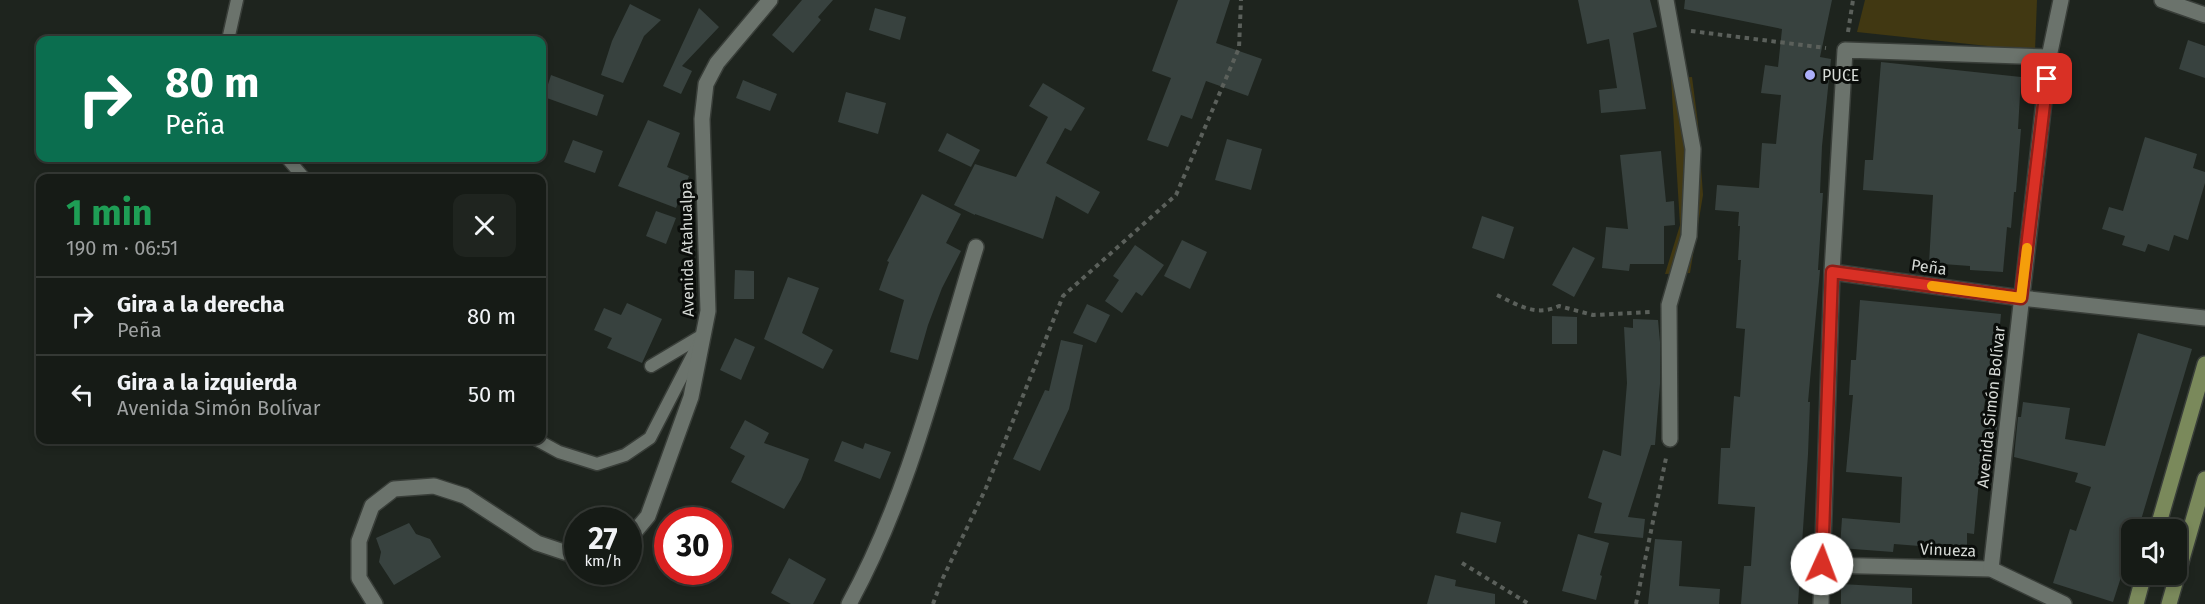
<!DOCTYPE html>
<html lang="es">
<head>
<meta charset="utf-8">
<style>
	:root { --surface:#161b16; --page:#1f241f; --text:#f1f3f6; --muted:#9ea1a1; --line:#353935 }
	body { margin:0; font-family:"Fira Sans",sans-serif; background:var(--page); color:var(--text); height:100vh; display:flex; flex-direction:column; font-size:22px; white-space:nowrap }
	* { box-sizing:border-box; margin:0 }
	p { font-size:20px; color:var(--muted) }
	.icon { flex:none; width:33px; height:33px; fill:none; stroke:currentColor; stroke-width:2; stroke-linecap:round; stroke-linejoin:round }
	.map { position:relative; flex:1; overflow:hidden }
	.details { position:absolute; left:36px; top:174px; width:510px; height:270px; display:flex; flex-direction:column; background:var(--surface); border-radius:12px; box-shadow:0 3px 9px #0003,0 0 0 2px var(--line) }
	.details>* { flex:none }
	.hud { position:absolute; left:36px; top:36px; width:510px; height:126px; border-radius:12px; box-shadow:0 3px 9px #0003,0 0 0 2px var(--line); background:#0b6e4f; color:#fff; overflow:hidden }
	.fabs { position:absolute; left:2121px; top:519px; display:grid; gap:12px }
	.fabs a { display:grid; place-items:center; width:66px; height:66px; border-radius:12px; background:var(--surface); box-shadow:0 3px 9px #0003,0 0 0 2px var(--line); font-size:30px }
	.speed { position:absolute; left:564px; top:507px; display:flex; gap:12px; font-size:30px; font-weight:700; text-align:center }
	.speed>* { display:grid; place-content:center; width:78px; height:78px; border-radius:50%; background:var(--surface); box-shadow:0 3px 9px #0003,0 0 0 2px var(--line); line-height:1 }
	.speed small { font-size:15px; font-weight:400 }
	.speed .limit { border:9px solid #d22; background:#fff; color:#111 }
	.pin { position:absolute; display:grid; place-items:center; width:51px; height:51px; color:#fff; margin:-26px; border-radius:12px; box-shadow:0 3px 9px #0006 }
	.me { position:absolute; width:66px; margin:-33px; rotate:2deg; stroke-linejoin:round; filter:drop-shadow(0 0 4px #0008) }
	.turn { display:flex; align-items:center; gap:21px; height:126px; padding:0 30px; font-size:27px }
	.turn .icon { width:78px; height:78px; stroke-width:2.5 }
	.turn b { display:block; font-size:42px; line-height:51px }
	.round { display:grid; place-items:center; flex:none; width:63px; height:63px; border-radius:12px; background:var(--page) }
	.overview { display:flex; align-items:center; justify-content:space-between; height:102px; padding:0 30px }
	h1 { font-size:36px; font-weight:700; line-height:45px; color:#1e9e55 }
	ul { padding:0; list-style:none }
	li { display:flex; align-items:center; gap:18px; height:78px; padding:0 30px; border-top:2px solid var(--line) }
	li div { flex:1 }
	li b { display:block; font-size:22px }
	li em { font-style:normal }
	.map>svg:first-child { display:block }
	.green { fill:#413812 }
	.building { fill:#38423f }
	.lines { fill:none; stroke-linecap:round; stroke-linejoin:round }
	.lane-casing { stroke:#393e39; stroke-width:15 }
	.street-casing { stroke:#393e39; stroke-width:18 }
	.secondary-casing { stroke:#393e39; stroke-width:18 }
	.path { stroke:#5b605b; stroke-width:4; stroke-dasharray:4.5 4.5; stroke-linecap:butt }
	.lane { stroke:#6b736c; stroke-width:12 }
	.street { stroke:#6b736c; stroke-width:15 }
	.secondary { stroke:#7a895b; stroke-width:15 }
	.route-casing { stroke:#8d1f18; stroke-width:15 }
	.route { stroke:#d93025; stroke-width:10 }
	.slow { stroke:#f59e0b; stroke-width:10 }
	.poi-dot { fill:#acaffb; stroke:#0a0d0a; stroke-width:2 }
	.labels { text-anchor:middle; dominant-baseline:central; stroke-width:6; stroke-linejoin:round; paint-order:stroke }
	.poi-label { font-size:16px; fill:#d6dad6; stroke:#0a0d0a; text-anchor:start }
	.street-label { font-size:16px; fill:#d6dad6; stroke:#0a0d0a }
</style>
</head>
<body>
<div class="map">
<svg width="2205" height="604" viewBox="0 0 2205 604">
	<rect width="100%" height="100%" fill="#1e241e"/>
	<g class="green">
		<path d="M1865,0H2037L2035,51L1857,32Z"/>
		<path d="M1692,77L1698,123L1703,195L1690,273L1665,274L1680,225L1671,78Z"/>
	</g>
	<g class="building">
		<path d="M802,0H833L818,17L821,20L793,53L772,35Z"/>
		<path d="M1178,0H1230L1216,43L1262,59L1248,96L1206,81L1192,119L1181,115L1168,147L1147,140L1171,78L1152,71Z"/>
		<path d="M1578,0H1650L1657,27L1633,33L1646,109L1601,113L1599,90L1617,88L1609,39L1587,44Z"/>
		<path d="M1685,0H1832L1820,57L1831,59L1822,146L1820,193H1823L1818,270H1820L1808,402H1810L1808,454L1798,604H1741L1744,566H1751L1755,507L1718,504L1721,448H1730L1734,396L1740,397L1745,329L1736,328L1741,260H1738L1740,226H1738L1739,212L1715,210L1717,185L1759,188L1762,143L1776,144L1781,95L1761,93L1765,65L1778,67L1782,29L1684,9Z"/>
		<path d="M630,4L661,20L644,36L623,83L601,75L612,41Z"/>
		<path d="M699,8L719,27L682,66L692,71L681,94L663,86Z"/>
		<path d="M875,8L906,17L900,40L869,30Z"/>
		<path d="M2188,40L2205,46V78L2179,69Z"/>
		<path d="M1881,62L2021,77L2018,129H2021L2016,192H2014L2011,228L2007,227L2003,272L1970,270V266L1929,263L1933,195L1863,190L1865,160H1873Z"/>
		<path d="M551,75L604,95L597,116L544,97Z"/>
		<path d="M743,80L777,94L770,111L736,98Z"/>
		<path d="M1043,83L1085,108L1071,131L1065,128L1046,163L1100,192L1088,214L1056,196L1043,239L975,214V215L954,205L975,164L1016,177L1048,117L1029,106Z"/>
		<path d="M846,92L886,103L878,134L838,122Z"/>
		<path d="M648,120L680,133L667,167L689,176L676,208L618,186Z"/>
		<path d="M947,133L980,150L971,167L938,151Z"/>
		<path d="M2145,137L2197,154L2193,168L2205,172V183L2188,240L2174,235L2169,251L2148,244L2145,252L2122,245L2125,236L2102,229L2109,207L2123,211Z"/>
		<path d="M1227,139L1262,149L1251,190L1215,180Z"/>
		<path d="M573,140L603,151L595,173L564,162Z"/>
		<path d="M1661,151L1666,202L1674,201L1675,225L1664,226V264H1630L1629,271L1602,268L1606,227L1628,229L1620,155Z"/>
		<path d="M922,194L961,214L946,243L961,251L942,288L928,325L918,360L890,352L904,300L879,290L889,262L887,261Z"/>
		<path d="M656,211L676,218L666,244L646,236Z"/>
		<path d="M1482,216L1514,227L1504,259L1472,248Z"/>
		<path d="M1182,240L1207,252L1190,289L1164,276Z"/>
		<path d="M1135,245L1164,265L1142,296L1136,292L1122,313L1105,301L1119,280L1113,276Z"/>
		<path d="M1573,247L1595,258L1574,297L1552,285Z"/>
		<path d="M735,270L754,271V299H734Z"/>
		<path d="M788,277L819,288L802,333L833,350L823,369L764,339Z"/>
		<path d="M1860,300L2001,314L1995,377H1989L1983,413L1999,415L1994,452L1982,449L1974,534L1967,533V559L1931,555L1932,547L1894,544L1893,552L1840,548L1842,518L1900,523L1902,477L1846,472L1853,395H1849L1851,360H1856Z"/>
		<path d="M627,303L662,319L642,363L607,348L612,338L594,330L604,308L621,315Z"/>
		<path d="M1087,304L1110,315L1096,343L1073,333Z"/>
		<path d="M1552,316L1577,317V344H1552Z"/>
		<path d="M1633,319L1658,320L1660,342V384L1655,445H1651L1628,517L1645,519L1643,538L1594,533L1602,503L1588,498L1603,450L1621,456L1627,383L1624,327L1633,328Z"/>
		<path d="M2138,333L2192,349L2138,530H2132V543L2113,602L2053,583L2070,529L2076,531L2091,487L2075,482L2078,473L2014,457L2018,417H2021L2023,402L2070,408L2065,439L2105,446Z"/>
		<path d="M735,338L755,347L741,380L720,370Z"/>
		<path d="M1061,340L1083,345L1069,409L1040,471L1013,459L1045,390L1049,391Z"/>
		<path d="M745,420L769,433L764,443L809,459L801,480L784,509L731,482L745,456L730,448Z"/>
		<path d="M842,441L863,449L865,443L891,452L880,479L834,461Z"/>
		<path d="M1461,512L1501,522L1496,543L1456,533Z"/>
		<path d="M409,523L416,534L430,539L441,557L394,585L379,562L381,552L376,538Z"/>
		<path d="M1578,534L1609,543L1600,575L1602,576L1596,600L1562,591Z"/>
		<path d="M1655,539L1682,541L1679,586L1720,589L1719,604H1648Z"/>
		<path d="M789,558L826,579L813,604H791L771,593Z"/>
		<path d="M1435,575L1456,580L1455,586L1495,594V604H1427Z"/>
		<path d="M1841,584L1912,588V604H1841Z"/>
	</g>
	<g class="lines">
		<g class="lane-casing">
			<g id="lane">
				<path d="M228,40L237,0"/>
				<path d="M287,158L304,178"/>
				<path d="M651,366L703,335"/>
				<path d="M537,440L559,452L597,464L625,455L650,438L698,345"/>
			</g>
		</g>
		<g class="street-casing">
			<g id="street">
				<path d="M1666,0L1693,149L1689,236L1669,305L1670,439"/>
				<path d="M2162,0L2205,15"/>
				<path d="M1832,272L2021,298L2205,318"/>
				<path d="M628,540L648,516L691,397L708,311L702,119L706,84L717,63L770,0"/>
				<path d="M1822,565L1991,569L2064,604"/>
				<path d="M1991,569L2049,57L2061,0"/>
				<path d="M375,604L359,578V541L372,506L394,489L434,486L465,496L537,543L567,553H578"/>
				<path d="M849,604C910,493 939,367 976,247"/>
				<path d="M1821,604L1832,272L1845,50L2049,57"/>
			</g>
		</g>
		<g class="secondary-casing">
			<g id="secondary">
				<path d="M2157,530L2205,364"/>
				<path d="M2136,604L2144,574"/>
				<path d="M2169,604L2205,479"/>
			</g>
		</g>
		<g class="path">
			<path d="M1691,31L1826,48"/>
			<path d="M1848,32L1853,0"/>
			<path d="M1497,295C1518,305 1536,317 1559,306L1593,315L1651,312"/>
			<path d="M1462,563L1529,604"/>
			<path d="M933,604L941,582L986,488L1063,296L1176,195L1239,48L1241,0"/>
			<path d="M1636,604L1666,458"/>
		</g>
		<use href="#lane" class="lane"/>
		<use href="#street" class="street"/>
		<use href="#secondary" class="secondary"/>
	</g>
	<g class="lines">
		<g class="route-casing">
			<path id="route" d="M1822,564L1832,272L2021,298L2047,79"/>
		</g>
		<use href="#route" class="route"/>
		<path class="slow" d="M1932,286L2021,298L2027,248"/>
	</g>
	<circle class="poi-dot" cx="1810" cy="75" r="6"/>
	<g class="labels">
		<g class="poi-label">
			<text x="1822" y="75">PUCE</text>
		</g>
		<g class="street-label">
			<text transform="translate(687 249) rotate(-91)">Avenida Atahualpa</text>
			<text transform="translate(1929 267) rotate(8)">Peña</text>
			<text transform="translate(1991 407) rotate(-84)">Avenida Simón Bolívar</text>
			<text transform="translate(1948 550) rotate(2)">Vinueza</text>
		</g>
	</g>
</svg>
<div class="fabs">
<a><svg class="icon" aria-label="sound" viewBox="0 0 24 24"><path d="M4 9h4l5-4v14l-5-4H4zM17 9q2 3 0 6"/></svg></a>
</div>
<div class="speed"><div>27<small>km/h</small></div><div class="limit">30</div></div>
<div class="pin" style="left:2047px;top:79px;background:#d93025"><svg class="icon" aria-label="arrive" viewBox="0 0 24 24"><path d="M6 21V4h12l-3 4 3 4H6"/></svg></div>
<svg class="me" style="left:1822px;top:564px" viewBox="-20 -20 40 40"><circle r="19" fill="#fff"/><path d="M0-13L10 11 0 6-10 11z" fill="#d93025"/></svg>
<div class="hud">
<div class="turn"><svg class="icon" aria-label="right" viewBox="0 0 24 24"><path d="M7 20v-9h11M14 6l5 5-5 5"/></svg><div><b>80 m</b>Peña</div></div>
</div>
<section class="details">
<div class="overview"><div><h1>1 min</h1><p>190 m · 06:51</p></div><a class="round"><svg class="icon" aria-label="close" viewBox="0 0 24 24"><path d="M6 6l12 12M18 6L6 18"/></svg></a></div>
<ul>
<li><svg class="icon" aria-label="right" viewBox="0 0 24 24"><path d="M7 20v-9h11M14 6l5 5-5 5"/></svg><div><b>Gira a la derecha</b><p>Peña</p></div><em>80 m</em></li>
<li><svg class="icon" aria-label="left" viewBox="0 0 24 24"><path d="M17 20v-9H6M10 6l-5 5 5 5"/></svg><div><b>Gira a la izquierda</b><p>Avenida Simón Bolívar</p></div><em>50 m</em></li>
</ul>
</section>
</div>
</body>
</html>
